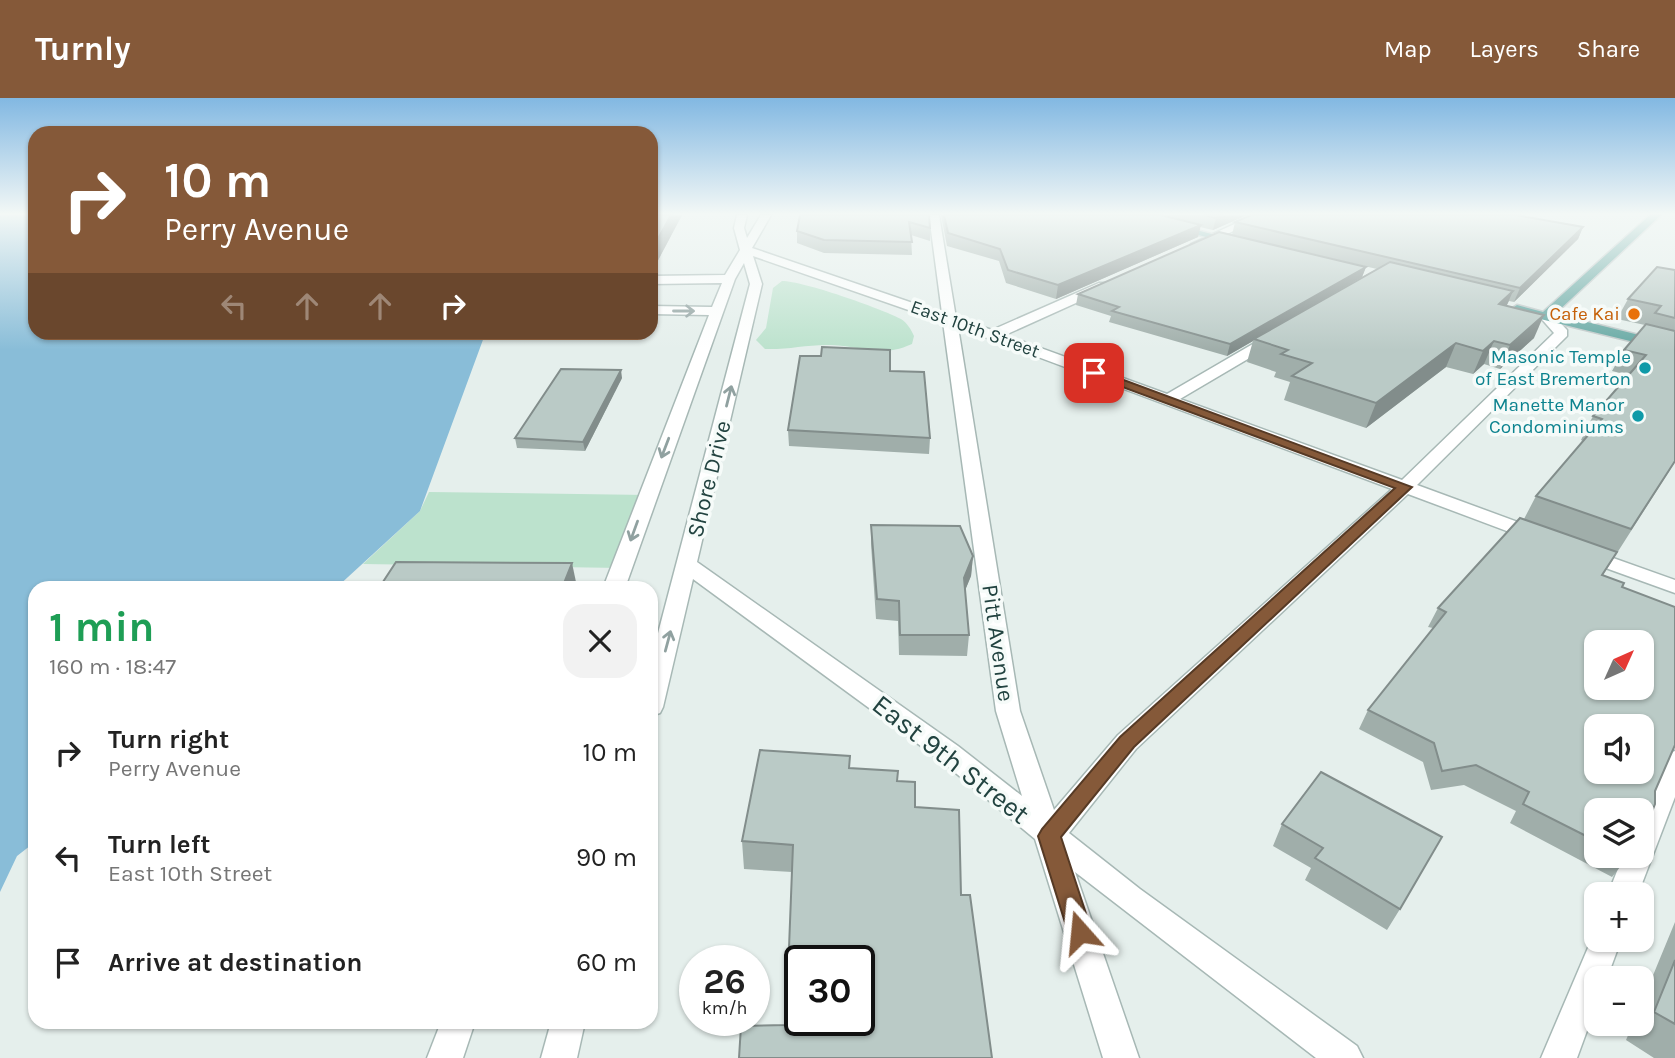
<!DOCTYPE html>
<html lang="en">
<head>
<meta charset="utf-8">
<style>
	:root { --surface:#fff; --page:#f2f2f2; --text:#222; --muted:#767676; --accent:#855939 }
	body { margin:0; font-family:Karla,sans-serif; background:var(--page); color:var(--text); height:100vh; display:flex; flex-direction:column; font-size:26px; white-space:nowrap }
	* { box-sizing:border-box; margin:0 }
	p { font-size:23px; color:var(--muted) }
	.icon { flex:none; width:38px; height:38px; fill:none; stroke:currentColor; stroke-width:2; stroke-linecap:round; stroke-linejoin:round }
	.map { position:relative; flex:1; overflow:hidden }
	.details { position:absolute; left:28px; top:483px; width:630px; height:448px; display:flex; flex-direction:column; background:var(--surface); border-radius:21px; box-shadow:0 2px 5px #0004 }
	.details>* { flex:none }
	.guide { position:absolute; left:28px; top:28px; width:630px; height:214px; border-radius:21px; box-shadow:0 2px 5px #0004; background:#855939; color:#fff; overflow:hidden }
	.needle { width:46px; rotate:45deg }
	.fabs { position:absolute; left:1584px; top:532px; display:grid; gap:14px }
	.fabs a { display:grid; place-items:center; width:70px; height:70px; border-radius:14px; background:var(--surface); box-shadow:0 2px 5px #0004; font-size:35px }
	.speed { position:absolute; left:679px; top:847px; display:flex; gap:14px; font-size:35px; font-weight:700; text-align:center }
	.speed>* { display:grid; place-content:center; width:91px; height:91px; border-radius:50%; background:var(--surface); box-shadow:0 2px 5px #0004; line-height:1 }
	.speed small { font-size:18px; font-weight:400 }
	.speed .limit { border:4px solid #111; border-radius:10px; background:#fff; color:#111 }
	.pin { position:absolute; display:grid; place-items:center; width:60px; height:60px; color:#fff; margin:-30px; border-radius:14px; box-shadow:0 4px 10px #0006 }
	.me { position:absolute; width:77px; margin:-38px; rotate:342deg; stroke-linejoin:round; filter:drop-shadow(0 0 5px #0008) }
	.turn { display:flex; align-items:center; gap:24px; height:147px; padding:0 21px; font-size:32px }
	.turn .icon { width:91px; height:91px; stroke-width:2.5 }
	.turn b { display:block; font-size:49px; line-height:60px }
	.lanes { display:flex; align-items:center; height:66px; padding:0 21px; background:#0003; justify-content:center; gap:35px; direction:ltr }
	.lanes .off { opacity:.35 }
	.round { display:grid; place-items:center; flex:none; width:74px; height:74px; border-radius:21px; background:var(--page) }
	.head { display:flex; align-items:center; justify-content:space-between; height:119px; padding:0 21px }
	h1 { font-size:42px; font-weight:700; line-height:52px; color:#1e9e55 }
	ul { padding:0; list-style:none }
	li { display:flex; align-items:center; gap:21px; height:105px; padding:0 21px }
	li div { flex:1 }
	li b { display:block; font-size:26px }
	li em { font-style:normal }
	header { display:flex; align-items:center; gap:42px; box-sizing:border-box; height:98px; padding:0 35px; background:var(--accent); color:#fff }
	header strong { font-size:33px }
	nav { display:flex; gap:38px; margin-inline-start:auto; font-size:24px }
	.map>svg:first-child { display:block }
	.green { fill:#bce2cd }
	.water { fill:#89bdd8 }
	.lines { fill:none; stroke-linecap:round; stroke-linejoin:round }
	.minor-casing { stroke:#a7b8b5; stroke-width:3 }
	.major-casing { stroke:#c1caca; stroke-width:3 }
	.minor { fill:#fff; fill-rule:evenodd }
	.major { fill:#66a8a3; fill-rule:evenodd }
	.wall { fill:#a0aeaa; fill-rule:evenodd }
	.shaded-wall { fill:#828d8b }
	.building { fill:#bacac6; stroke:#828d8b; stroke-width:2; fill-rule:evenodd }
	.oneway { stroke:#90a1a0 }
	.route { fill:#855939; stroke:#563a25; stroke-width:2 }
	.food-dot { fill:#e8710a; stroke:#f6fbf9; stroke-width:2.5 }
	.culture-dot { fill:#0f9aa8; stroke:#f6fbf9; stroke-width:2.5 }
	.labels { text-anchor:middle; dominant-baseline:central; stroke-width:7; stroke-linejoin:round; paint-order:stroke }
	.far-food-label { font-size:19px; fill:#c56008; stroke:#f6fbf9; text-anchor:end }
	.far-street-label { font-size:19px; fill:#224340; stroke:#f6fbf9 }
	.far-culture-label { font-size:19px; fill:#0d838f; stroke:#f6fbf9; text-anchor:end }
	.street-label { font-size:23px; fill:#224340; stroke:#f6fbf9 }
	.near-street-label { font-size:28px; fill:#224340; stroke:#f6fbf9 }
</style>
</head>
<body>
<header>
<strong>Turnly</strong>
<nav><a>Map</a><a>Layers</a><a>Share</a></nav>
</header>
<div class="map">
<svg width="1675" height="960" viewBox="0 0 1675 960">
	<rect width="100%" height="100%" fill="#e5efec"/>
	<g class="green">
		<path d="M782,183C803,183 880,210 901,221C907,225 911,231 914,238L912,246C878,261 864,248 831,247C809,246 787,252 765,251L756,242L766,230L773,190Z"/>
		<path d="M429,394L647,397L621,470L363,466L420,413Z"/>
	</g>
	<path class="water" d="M0,117H35V234H450L447,239H484L420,413L336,490H35V744L17,758L0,794Z"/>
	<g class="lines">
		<g class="minor-casing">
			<g id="minor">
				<path d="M737,117H747L744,130L747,140L761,117H771L752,150L942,215L929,117H939L956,220L992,232L1099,185H1107V191L1005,237L1167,296L1270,236H1280V242L1180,301L1402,382L1554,235L1539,218L1541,215H1551L1567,232V238L1417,387L1545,434L1548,438L1545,442H1531L1408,396L1136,651L1069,735L1140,791L1357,948L1363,960H1316L1075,774L1139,960H1103L1035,741L940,662L693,481L663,609L660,615L651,618V562L750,186L744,165L735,181L625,490H603L709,217L651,216V208L712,209L722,185L651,186V178L725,177L740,152L734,130ZM753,158L943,224L996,613L1022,698L958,648L697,464L762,186ZM958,229L1392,391L1118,637L1054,712L1020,613Z"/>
				<path d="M1254,117H1268L1201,148L1191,146Z"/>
				<path d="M1585,450L1675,482V495L1578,460L1575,456L1578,452Z"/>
				<path d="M1675,653V699L1638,796H1608L1623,758H1642V714L1666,656Z"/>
				<path d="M1596,831V842H1621L1607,880H1596V908L1577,960H1541Z"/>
				<path d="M441,924H475L463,960H427Z"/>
				<path d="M551,924H585L577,960H541Z"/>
			</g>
		</g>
		<g class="major-casing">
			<g id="major">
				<path d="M1121,117H1139L1242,144L1237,147Z"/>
				<path d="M1650,117H1661L1555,216L1675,246V254L1512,214L1511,211L1517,207L1543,214Z"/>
			</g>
		</g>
		<use href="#minor" class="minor"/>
		<use href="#major" class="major"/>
	</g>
	<g class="wall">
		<path d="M651,117H682L655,168H651Z"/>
		<path d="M929,117L930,130V143L911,137L912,157L824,155L797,145V133Z"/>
		<path d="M941,117H1247L1213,132L1200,129L1198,139L1056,201L1006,185L999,163L947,148Z"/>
		<path d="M1235,124L1583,129L1578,141L1514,204L1509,203L1506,208L1534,240L1500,271L1484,266L1473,276L1446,269L1366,330L1284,302L1290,284L1274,279L1276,274L1247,264L1253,243L1227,258L1109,224L1111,218L1076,207L1078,196L1366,169L1362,179L1377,171L1232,137Z"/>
		<path d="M1657,169L1675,172V364L1603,477L1624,485L1622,489L1675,509V647L1655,693V706L1642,738V712H1596V758H1629L1612,779L1510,725L1516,713L1464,687L1431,692L1423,664L1359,631L1368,612L1433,530L1428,529L1438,510L1520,420L1524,421L1536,398L1583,343L1581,342L1593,318L1628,277L1612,273L1624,252L1645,227L1617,221L1628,201ZM1596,544H1642V590H1596ZM1596,628H1642V674H1596Z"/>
		<path d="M506,234H612L611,236Z"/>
		<path d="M890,273L930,340L929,356L789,348L788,332Z"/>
		<path d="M622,280L585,353L517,350L515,340Z"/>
		<path d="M871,427L973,458L971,478L965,492L969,537L967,558L899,557L898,523L876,521L871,446Z"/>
		<path d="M850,658V670L786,927L792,774L744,771L742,743Z"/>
		<path d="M1321,674L1400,811L1387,832L1305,782L1311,770L1273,748L1282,726Z"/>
		<path d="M1675,824V960H1654L1626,942L1633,926H1642V904Z"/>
		<path d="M261,924H430L428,929L266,931Z"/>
	</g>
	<g class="shaded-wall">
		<path d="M671,117H682L655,168L653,150Z"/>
		<path d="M1223,117H1247L1213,132L1216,120Z"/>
		<path d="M1201,127L1198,139L1056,201L1058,187Z"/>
		<path d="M1583,129L1578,141L1514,204L1520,190Z"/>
		<path d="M1366,169L1362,179L1254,241L1253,243L1227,258L1230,246Z"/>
		<path d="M1513,193L1504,214L1499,206Z"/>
		<path d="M1544,217L1534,240L1500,271L1510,247Z"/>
		<path d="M1494,243L1484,266L1473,276L1483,253Z"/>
		<path d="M1456,245L1446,269L1366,330L1376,305Z"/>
		<path d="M621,272L622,280L585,353L583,344Z"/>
		<path d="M973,458L971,478L962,500L964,480Z"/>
		<path d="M572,465L576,484L574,490H562Z"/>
	</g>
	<g class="building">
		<path d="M651,117H671L653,150H651Z"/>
		<path d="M800,117H929L930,130L909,124L912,144L824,142L797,133Z"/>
		<path d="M944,117H1161L1201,127L1058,187L1008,172L1000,151L948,135Z"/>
		<path d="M1203,117H1223L1216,120Z"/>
		<path d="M1251,117H1516L1583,129L1520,190L1235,124Z"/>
		<path d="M1219,134L1366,169L1230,246L1112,213L1119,209L1078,196Z"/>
		<path d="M1390,164L1513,193L1499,206L1544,217L1510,247L1494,243L1483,253L1456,245L1376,305L1292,278L1312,265L1281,256L1288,252L1254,241Z"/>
		<path d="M1657,169L1675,172V220L1655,215L1661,208L1628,201Z"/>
		<path d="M1646,226L1675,233V363L1631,431L1536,398L1602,321L1593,318L1646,257L1624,252Z"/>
		<path d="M822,249L890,252V273L924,274L930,340L788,332L800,258H821Z"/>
		<path d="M561,271L621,272L583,344L515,340Z"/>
		<path d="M1520,420L1617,454L1602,477L1624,485L1622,489L1675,509V647L1655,693V706L1643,736H1642V712H1596V743L1523,706L1529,694L1476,667L1442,673L1434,645L1368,612L1446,514L1438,510ZM1596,544H1642V590H1596ZM1596,628H1642V674H1596Z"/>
		<path d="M871,427L960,428L973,458L964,480L969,537H900L899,503L877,501Z"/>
		<path d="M396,464L572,465L562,490H379Z"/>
		<path d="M760,652L850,658L849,670L898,673L897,683L915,684V709L959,712L961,797H970L992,960H739L741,928L786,927L793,747L742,743ZM800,863H859V922H800Z"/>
		<path d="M1321,674L1442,739L1400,811L1315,760L1323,750L1282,726Z"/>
		<path d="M1675,862V926L1654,914Z"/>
	</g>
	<defs><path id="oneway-shaft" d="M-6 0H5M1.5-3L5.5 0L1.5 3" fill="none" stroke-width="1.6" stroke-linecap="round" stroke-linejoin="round" transform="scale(1.75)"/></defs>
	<g class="oneway">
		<use href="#oneway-shaft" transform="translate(684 213)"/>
		<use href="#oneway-shaft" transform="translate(729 298) rotate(-76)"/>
		<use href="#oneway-shaft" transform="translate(665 350) rotate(111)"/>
		<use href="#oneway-shaft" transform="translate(634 433) rotate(110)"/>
		<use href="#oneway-shaft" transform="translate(668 543) rotate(-75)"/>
	</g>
	<linearGradient id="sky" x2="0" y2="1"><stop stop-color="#82b8e2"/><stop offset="0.46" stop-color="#f3f8f6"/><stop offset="1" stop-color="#f3f8f6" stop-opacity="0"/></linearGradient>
	<rect width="1675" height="252" fill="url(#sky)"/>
	<path class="route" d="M1094,271L1412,389L1134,649L1061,739L1092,834L1089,841L1080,845L1072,841L1068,834L1038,738L1042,731L1120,639L1395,390L1090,277L1088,275Z"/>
	<circle class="food-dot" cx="1634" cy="216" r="7"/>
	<g class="culture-dot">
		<circle cx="1645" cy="270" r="7"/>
		<circle cx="1638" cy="318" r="7"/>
	</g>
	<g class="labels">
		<g class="far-food-label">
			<text x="1620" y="216">Cafe Kai</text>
		</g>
		<g class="far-street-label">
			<text transform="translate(975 231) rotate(20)">East 10th Street</text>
		</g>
		<g class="far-culture-label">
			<text x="1631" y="259">Masonic Temple<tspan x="1631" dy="22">of East Bremerton</tspan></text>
			<text x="1624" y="307">Manette Manor<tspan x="1624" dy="22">Condominiums</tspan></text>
		</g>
		<g class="street-label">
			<text transform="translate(709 381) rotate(-76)">Shore Drive</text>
			<text transform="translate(998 545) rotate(82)">Pitt Avenue</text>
		</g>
		<g class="near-street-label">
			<text transform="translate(951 661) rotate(38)">East 9th Street</text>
		</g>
	</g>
</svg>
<div class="fabs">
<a><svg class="needle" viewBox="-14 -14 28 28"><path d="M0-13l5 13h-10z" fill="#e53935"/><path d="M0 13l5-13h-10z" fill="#767676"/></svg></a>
<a><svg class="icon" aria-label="sound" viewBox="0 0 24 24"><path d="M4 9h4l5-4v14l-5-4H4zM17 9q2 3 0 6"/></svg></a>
<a><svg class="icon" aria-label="layers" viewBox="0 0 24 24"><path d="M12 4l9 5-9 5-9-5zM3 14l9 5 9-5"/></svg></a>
<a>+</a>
<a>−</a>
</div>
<div class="speed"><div>26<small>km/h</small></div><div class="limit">30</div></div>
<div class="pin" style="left:1094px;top:275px;background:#d93025"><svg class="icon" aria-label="arrive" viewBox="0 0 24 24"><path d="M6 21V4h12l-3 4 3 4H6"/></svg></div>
<svg class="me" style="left:1080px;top:834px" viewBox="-20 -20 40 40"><path d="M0-17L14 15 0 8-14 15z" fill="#855939" stroke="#fff" stroke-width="4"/></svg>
<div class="guide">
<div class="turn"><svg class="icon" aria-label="right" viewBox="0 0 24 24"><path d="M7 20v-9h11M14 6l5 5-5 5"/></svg><div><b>10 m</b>Perry Avenue</div></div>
<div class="lanes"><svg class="icon off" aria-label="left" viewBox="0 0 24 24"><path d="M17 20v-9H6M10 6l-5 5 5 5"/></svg><svg class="icon off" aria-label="ahead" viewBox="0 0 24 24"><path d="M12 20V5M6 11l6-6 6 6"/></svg><svg class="icon off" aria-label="ahead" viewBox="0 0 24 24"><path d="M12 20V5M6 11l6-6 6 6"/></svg><svg class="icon" aria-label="right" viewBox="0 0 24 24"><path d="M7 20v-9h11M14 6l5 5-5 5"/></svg></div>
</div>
<section class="details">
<div class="head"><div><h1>1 min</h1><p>160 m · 18:47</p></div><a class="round"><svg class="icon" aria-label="close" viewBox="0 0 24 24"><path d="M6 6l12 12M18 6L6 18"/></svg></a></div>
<ul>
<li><svg class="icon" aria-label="right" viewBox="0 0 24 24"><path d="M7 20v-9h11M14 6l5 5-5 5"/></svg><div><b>Turn right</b><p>Perry Avenue</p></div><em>10 m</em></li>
<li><svg class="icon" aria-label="left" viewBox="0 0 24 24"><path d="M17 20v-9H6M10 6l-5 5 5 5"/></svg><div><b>Turn left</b><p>East 10th Street</p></div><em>90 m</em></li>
<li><svg class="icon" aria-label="arrive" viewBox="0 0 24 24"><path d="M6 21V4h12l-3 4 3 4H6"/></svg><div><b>Arrive at destination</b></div><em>60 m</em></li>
</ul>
</section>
</div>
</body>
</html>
